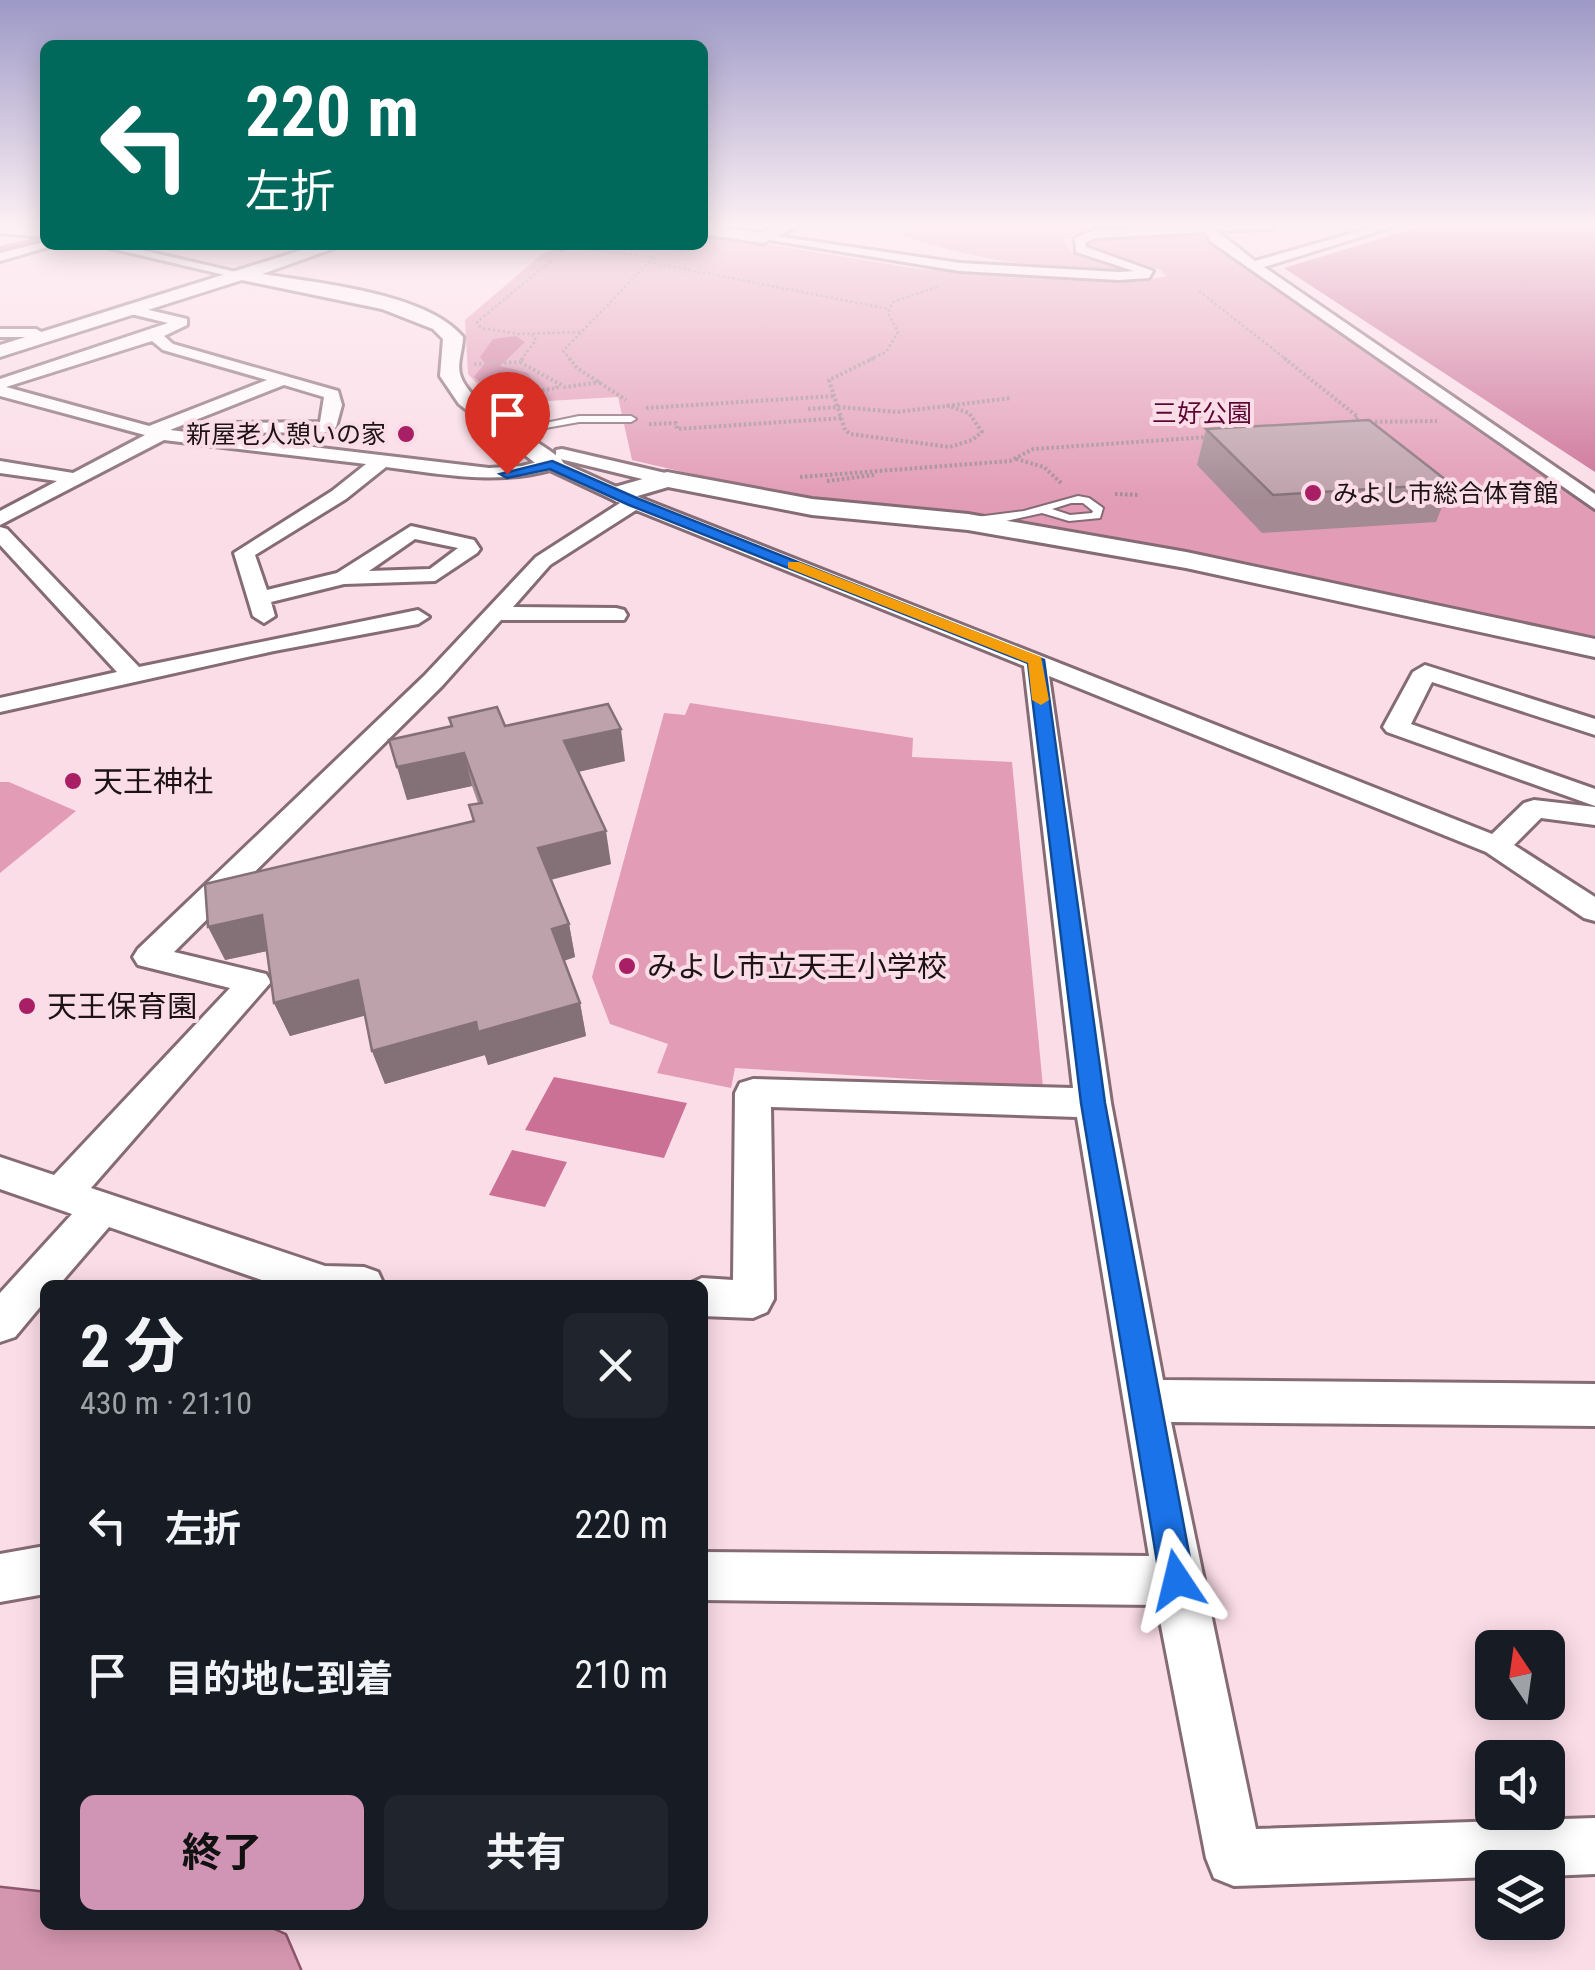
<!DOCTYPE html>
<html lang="ja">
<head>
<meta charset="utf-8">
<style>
	:root { --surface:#171b24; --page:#20242c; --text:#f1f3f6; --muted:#9ea1a6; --accent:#d094b5 }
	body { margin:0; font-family:"Roboto Condensed","Noto Sans JP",sans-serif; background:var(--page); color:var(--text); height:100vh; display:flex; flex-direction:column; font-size:38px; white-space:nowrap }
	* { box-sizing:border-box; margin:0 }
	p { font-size:32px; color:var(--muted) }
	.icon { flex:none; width:55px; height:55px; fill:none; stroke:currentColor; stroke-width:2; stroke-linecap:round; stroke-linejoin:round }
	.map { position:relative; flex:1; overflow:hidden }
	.drawer { position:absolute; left:40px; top:1280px; width:668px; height:650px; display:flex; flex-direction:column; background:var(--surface); border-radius:15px; box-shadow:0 5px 25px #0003 }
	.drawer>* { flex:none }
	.banner { position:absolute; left:40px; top:40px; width:668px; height:210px; border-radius:15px; box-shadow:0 5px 25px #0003; background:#00695c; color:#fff; overflow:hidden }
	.needle { width:65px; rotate:347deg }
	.buttons { position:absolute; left:1475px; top:1630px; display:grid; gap:20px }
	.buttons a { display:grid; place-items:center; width:90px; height:90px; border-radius:15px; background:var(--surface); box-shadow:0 5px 25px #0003; font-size:50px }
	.pin { position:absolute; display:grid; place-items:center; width:85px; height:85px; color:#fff; margin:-102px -42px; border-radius:50% 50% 50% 0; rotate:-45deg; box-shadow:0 0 10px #0007 }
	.pin .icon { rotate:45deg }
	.me { position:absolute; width:110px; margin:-55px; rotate:350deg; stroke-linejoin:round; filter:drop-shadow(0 0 8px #0008) }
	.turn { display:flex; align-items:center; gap:35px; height:210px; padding:0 40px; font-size:45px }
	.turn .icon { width:130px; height:130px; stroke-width:2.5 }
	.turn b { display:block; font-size:70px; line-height:85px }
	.round { display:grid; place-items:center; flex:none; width:105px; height:105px; border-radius:15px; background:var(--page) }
	.summary { display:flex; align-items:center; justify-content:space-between; height:170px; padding:0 40px }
	h1 { font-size:60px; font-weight:700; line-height:75px }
	.action { display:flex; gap:20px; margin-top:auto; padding:20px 40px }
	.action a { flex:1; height:115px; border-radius:15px; background:var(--accent); color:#111; font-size:40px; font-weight:700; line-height:115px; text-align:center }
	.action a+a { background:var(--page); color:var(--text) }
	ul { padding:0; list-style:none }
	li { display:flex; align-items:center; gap:30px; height:150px; padding:0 40px }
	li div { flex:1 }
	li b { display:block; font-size:38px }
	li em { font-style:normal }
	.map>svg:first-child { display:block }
	.green { fill:#e29cb6 }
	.water { fill:#cc7196 }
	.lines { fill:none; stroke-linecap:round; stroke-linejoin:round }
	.river { fill:#cc7196; fill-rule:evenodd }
	.service-casing { stroke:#856b74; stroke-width:4 }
	.minor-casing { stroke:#856b74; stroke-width:6 }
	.tertiary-casing { stroke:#856b74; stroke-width:6 }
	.trunk-casing { stroke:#8d576c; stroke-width:5 }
	.path-far1 { stroke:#a28c94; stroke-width:2.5; stroke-dasharray:2.5 2.5; stroke-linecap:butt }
	.path { stroke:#a28c94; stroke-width:4; stroke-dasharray:2.5 2.5; stroke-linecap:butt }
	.service { fill:#fff; fill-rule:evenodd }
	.minor { fill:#fff; fill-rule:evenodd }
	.tertiary { fill:#fff; fill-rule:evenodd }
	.trunk { fill:#d496ae; fill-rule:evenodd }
	.wall { fill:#a38a93 }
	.shaded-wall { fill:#847178 }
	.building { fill:#bda1ab; stroke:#847178; stroke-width:2.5 }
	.route { fill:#1a73e8; stroke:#114b97; stroke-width:2.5 }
	.slow { fill:#f59e0b }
	.poi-dot { fill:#a81f66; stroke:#fbdde7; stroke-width:4 }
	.labels { text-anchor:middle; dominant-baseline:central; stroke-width:8; stroke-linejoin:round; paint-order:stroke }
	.far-park-label { font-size:25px; fill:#5c0634; stroke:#fbdde7 }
	.far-poi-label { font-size:25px; fill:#1d1317; stroke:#fbdde7; text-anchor:end }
	.poi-label { font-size:30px; fill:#1d1317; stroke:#fbdde7; text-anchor:start }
</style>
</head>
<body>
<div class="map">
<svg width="1595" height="1970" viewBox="0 0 1595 1970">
	<rect width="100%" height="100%" fill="#fbdde7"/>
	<g class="green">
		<path d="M918,225H1227L1089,232L1062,240L1071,252L1126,271C1040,269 981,261 899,235Z"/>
		<path d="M1201,231L1213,243L1595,512V640L1242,564L978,514L834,507L632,460L618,397L497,404L468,374L465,320L542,254L567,245H702L703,234L919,269L1139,282L1166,276L1159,269L1090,248L1093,240Z"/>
		<path d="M690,703L913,738L912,757L1012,762L1043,1087L735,1068L731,1088L657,1073L668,1044L610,1024L592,977L664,713L685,715Z"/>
		<path d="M0,782H9L76,811L0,873Z"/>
	</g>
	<g class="water">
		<path d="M1425,225H1595V472L1284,268Z"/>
		<path d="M516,336L525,342L500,366L528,373L536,387L490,391L474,377L485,363L480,357L493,339Z"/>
		<path d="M554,1077L687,1103L664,1158L525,1130Z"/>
		<path d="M512,1150L567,1162L545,1207L489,1195Z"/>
	</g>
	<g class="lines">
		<path class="river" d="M45,236V245H56L53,248L0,260V246Z"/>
		<g class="service-casing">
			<g id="service">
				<path d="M579,416H631L636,419L631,422H579L512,434L507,431Z"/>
				<path d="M1078,496L1089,498L1103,508L1100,518L1069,521L1042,513L1006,521L969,524L964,521L969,518L1024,511ZM1071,503H1083L1093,511L1092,513L1070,515L1052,509Z"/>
			</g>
		</g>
		<g class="minor-casing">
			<g id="minor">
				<path d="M0,225L45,229V237L0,233Z"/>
				<path d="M1208,225H1277L1271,229L1217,231L1255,261L1381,225H1399L1264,267L1595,494V509L1210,241L1206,232L1096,238L1085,243L1086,247L1153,271L1149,278L1119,280L960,271L757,238L763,234L960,263L1119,272L1134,271L1076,252L1075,238L1094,230Z"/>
				<path d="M45,242L55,245L0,261V253Z"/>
				<path d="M97,245H120L249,275L242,279Z"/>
				<path d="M550,245H568L562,249Z"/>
				<path d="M132,306L187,319V325L164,336L173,344L338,391L342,405L336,427L327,432L223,433L214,428L223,423L320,422L324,397L284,385L170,430L489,468L522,466L552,458L641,498L1492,834L1524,803L1534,800L1595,807V825L1541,818L1514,845L1595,897V921L1584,918L1486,852L1049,676L1111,1103L1163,1380L1595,1384V1426L1171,1422L1256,1829L1595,1818V1874L1548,1876V1868H1492V1877L1234,1886L1214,1878L1206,1858L1157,1605L702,1600V1552L1149,1556L1077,1117L771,1107L774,1299L767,1312L753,1318L702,1316V1285H687L702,1278L733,1280L735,1093L740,1083L753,1079L1073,1088L1024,666L636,510L550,565L513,607L616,608L624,610L627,615L624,620H501L442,686L174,952L266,974L271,982L91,1188L325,1266L364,1267L378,1272L384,1285H276L109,1227L59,1285H45V1301L15,1337L0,1342V1293L72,1214L0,1189V1157L54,1175L230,988L138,965L133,957L138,949L424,676L536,557L620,503L550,470C495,485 441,474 386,467L346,499L255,555L267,590L337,573L411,526L474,540L480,549L477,553L435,581L344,584L271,602L275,616L264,623L253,616L234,553L332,491L366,464L164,440L0,525V511L57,481L0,473V461L73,473L145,435L0,396V379L168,323L127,313V307ZM152,341L163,350L267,380L149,426L6,387ZM415,539L458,548L430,569L369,571Z"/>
				<path d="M0,329H36L43,333L36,337H0Z"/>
				<path d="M562,449L674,475L676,479L667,485L556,458V450Z"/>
				<path d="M0,527L7,529L139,667L418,610L429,617L418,624L274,651L0,712V698L117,672L0,545Z"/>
				<path d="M1425,665L1595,719V735L1432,682L1411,724L1595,789V806L1387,732L1383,727L1413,672Z"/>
				<path d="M45,1546V1594L0,1602V1554Z"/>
			</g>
		</g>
		<g class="tertiary-casing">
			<g id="tertiary">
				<path d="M702,225L761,233L781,225H801L763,243L702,234Z"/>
				<path d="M318,245H343L262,274C317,283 427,293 463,337C463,350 456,365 461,377C472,407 535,438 561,459L564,464L561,469H543L459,404L440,376L443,339L433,329L382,309L242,280L0,357V345Z"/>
				<path d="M667,472L812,499L968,514L1186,552L1595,639V657L1186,568L968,530L812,515L668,487L617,502L604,494L608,489Z"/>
			</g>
		</g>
		<g class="trunk-casing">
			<path id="trunk" d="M0,1888L45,1893V1925H262L285,1935L300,1970H0Z"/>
		</g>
		<g class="path-far1">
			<path d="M551,261L477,322L481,328L518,334L581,332"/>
			<path d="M649,262L889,309"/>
			<path d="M1199,291L1287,360"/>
			<path d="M521,360L536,340L532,335"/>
			<path d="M571,360L563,351L654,257L584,249"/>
			<path d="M869,360L886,352L898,332L888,313L893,302L940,286"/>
		</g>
		<g class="path">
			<path d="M523,358L520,362L565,387L600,382"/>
			<path d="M569,358L577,368L626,400"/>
			<path d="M874,358L829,380L845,430L850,434L950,447L972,440L982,432L969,413L946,405"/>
			<path d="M1284,358L1358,417L1350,424"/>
			<path d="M474,364L520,362"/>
			<path d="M503,399L501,396L557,388V384"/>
			<path d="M646,408L834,396"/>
			<path d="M808,409L839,407L897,412L1011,398"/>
			<path d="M1365,422L1437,421"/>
			<path d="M649,424L676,423L677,429L842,418"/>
			<path d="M1016,459L1044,467L1061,483"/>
			<path d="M800,477L1010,461L1033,449L1208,437"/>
			<path d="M827,481L874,475"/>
			<path d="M1115,494L1140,495"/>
		</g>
		<use href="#service" class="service"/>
		<use href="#minor" class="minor"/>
		<use href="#tertiary" class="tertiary"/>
		<use href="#trunk" class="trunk"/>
	</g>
	<g class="wall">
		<path d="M1206,429L1451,484L1436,522L1262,533L1197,465Z"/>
		<path d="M449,718L505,726L625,761L578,772L611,864L551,880L569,924L575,957L564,961L580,1003L586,1036L488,1065L485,1055L385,1084L372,1051L365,1015L290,1036L274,1003L267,951L225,960L473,821L469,805L478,803L472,786L407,800L451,727Z"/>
	</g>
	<g class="shaded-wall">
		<path d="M621,729L625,761L569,774L564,741Z"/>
		<path d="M464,753L472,786L407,800L397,767Z"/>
		<path d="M606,831L611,864L545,881L538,848Z"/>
		<path d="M262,915L277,949L225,960L208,927Z"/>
		<path d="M569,924L575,957L559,962L552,929Z"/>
		<path d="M358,980L371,1014L290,1036L274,1003Z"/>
		<path d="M580,1003L586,1036L488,1065L485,1055L385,1084L372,1051L476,1022Z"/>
	</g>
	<g class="building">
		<path d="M1369,420L1451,484L1273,495L1206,429Z"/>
		<path d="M608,704L621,729L564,741L606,831L538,848L569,924L552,929L580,1003L478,1032L476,1022L372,1051L358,980L274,1003L262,915L208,927L205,884L474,821L469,805L482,803L464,753L397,767L389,740L452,726L449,718L497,707L505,726Z"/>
	</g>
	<linearGradient id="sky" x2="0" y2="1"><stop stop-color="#9d99c7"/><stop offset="0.45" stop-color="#fdf0f4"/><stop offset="1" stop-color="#fdf0f4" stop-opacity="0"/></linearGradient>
	<rect width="1595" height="500" fill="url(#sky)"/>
	<path class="route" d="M552,461L639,499L1044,660L1105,1103L1194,1580L1189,1593L1177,1598L1165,1593L1160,1580L1081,1103L1028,663L629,505L550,469L507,478L500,474Z"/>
	<path class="slow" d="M788,562H799L1041,657L1049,700L1041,705L1032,700L1028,663L788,568Z"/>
	<g class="poi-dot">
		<circle cx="406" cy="434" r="10"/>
		<circle cx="1313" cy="493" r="10"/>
		<circle cx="73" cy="781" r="10"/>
		<circle cx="627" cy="966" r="10"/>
		<circle cx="27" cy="1006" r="10"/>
	</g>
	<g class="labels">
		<g class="far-park-label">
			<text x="1202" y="413">三好公園</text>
		</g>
		<g class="far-poi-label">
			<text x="386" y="434">新屋老人憩いの家</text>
			<text x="1333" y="493" text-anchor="start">みよし市総合体育館</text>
		</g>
		<g class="poi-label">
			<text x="93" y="781">天王神社</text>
			<text x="647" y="966">みよし市立天王小学校</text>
			<text x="47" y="1006">天王保育園</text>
		</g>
	</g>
</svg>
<div class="buttons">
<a><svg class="needle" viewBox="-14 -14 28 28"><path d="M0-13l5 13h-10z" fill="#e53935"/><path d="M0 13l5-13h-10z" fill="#9ea1a6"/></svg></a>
<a><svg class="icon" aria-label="sound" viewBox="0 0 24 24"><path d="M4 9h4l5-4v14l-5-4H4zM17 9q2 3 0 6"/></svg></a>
<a><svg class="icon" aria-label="layers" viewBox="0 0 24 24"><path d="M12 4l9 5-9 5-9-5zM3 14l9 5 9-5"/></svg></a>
</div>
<div class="pin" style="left:507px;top:474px;background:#d93025"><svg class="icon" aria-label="arrive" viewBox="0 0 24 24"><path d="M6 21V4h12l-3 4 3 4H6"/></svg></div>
<svg class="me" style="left:1177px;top:1580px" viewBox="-20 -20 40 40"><path d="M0-17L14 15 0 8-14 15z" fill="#1a73e8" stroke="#fff" stroke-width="4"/></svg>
<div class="banner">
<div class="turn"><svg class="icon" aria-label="left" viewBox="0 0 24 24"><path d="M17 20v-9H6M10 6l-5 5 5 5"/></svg><div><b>220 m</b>左折</div></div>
</div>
<section class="drawer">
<div class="summary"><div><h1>2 分</h1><p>430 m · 21:10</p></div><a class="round"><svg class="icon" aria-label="close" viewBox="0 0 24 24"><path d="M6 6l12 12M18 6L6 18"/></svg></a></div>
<ul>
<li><svg class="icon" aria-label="left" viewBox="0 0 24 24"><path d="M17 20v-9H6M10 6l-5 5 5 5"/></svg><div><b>左折</b></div><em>220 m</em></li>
<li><svg class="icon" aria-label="arrive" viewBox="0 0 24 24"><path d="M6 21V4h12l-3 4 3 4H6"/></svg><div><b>目的地に到着</b></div><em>210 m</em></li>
</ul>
<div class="action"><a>終了</a><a>共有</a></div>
</section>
</div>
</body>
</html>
